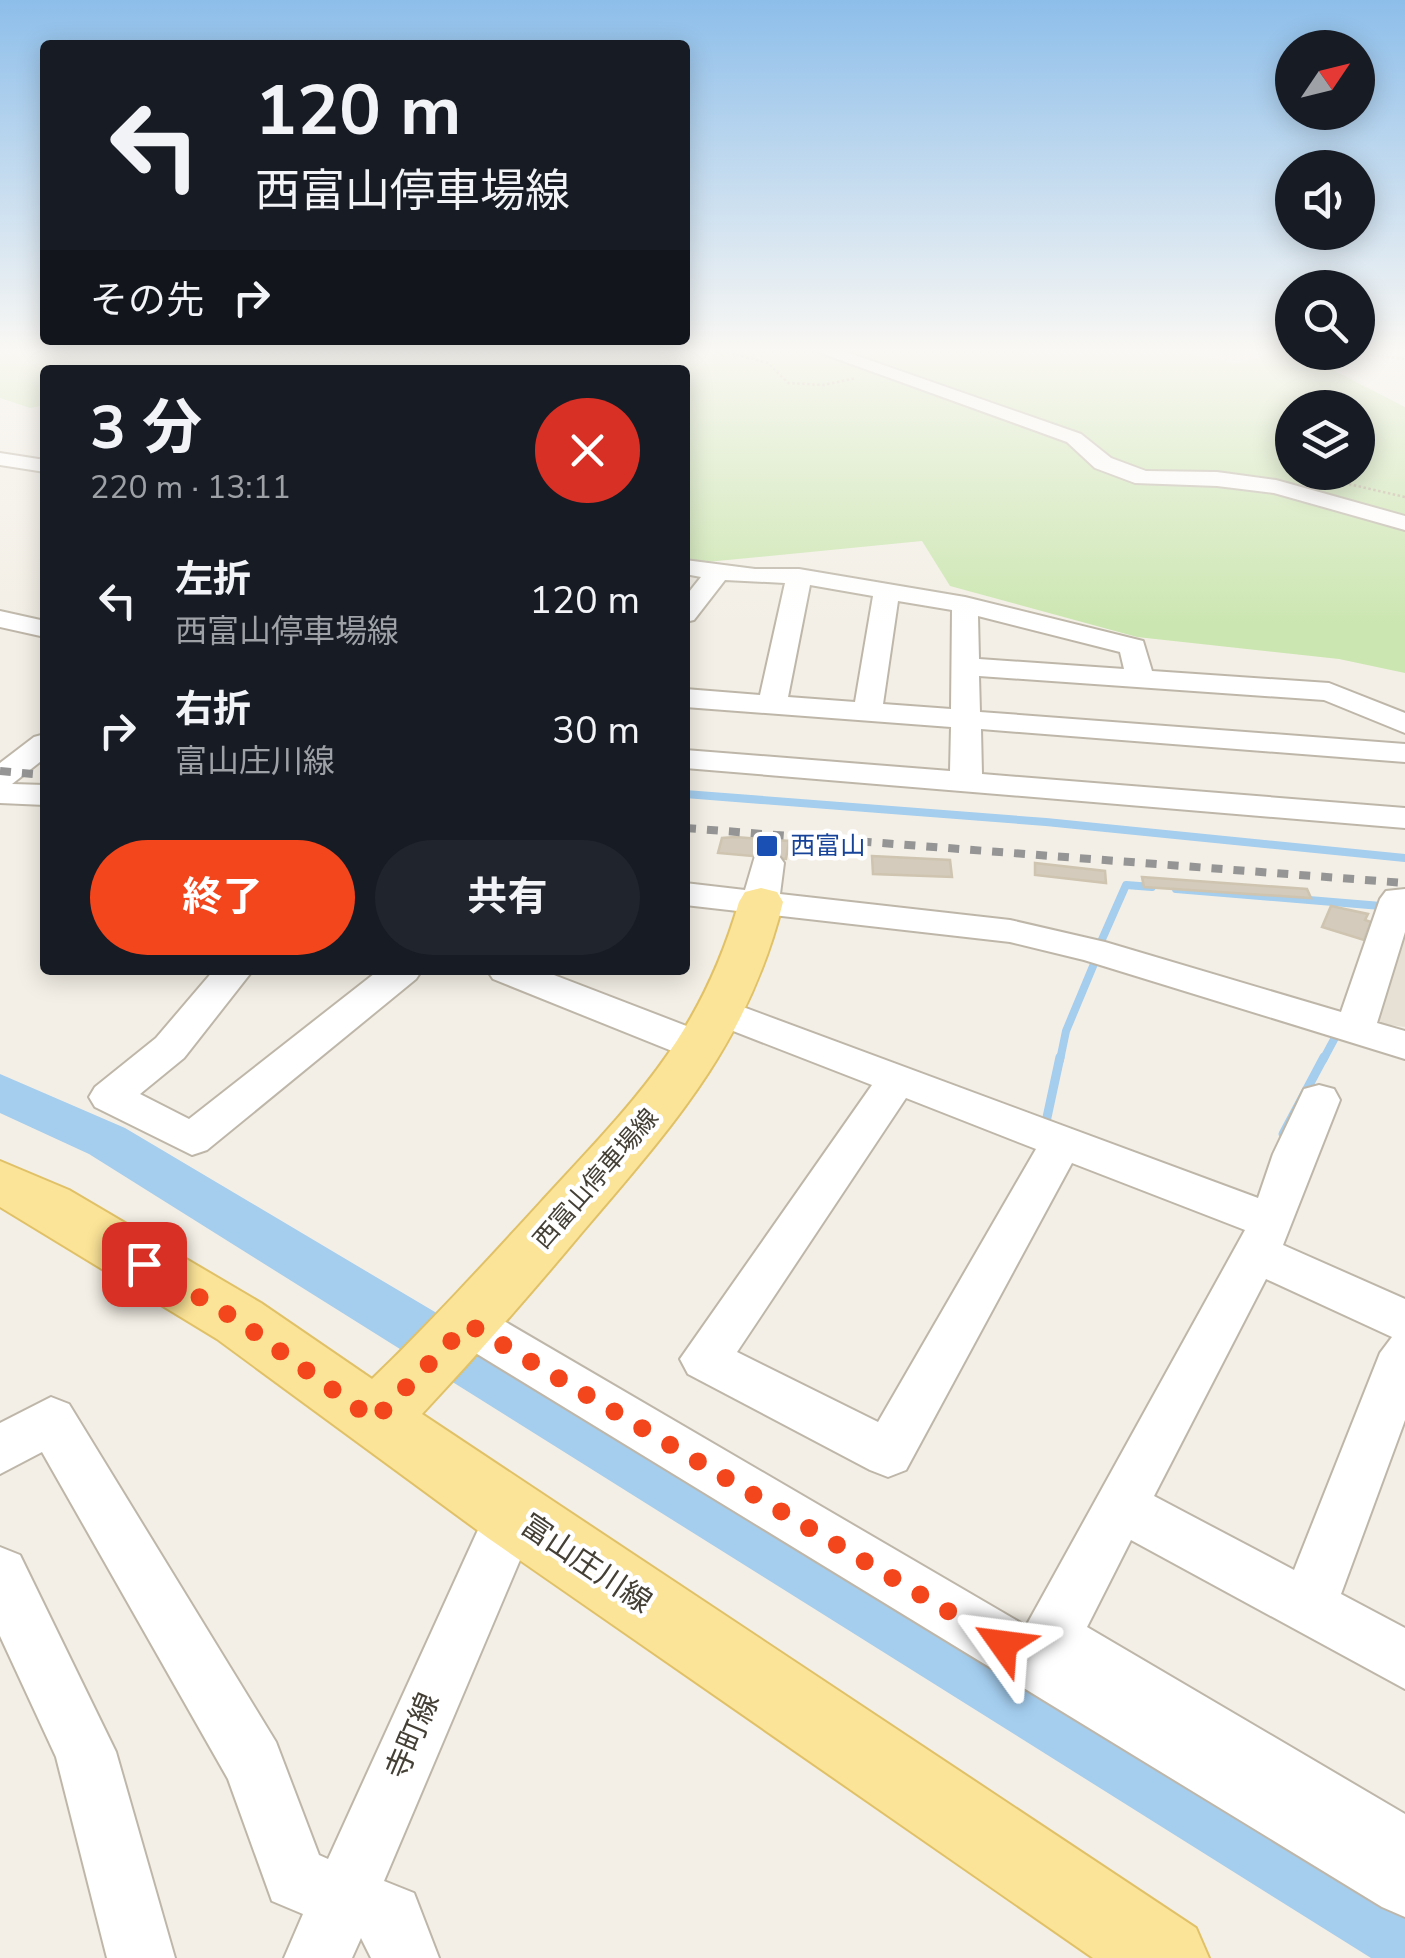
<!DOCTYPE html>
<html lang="ja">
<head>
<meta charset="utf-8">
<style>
	:root { --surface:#171b24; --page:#20242c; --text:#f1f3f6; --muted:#9ea1a6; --accent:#f4461c }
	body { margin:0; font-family:"Nunito Sans","Noto Sans JP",sans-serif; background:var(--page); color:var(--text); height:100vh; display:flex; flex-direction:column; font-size:38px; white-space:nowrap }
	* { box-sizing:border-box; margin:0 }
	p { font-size:32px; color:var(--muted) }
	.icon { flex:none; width:55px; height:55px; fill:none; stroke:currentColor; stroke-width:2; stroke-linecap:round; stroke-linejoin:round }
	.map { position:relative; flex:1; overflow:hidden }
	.side { position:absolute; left:40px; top:365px; width:650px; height:610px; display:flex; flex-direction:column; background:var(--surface); border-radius:10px; box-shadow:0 5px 25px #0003 }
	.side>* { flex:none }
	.top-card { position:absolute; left:40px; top:40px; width:650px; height:305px; border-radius:10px; box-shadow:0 5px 25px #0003; background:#171b24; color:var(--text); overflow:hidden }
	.needle { width:65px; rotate:55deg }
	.fabs { position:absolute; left:1275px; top:30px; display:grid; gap:20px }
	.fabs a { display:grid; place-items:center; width:100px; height:100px; border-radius:50%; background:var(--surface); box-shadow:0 5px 25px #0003; font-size:50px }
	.pin { position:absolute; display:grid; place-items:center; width:85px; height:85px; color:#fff; margin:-42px; border-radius:20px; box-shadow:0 5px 15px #0006 }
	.me { position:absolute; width:110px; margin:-55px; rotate:301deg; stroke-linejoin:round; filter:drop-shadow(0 0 8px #0008) }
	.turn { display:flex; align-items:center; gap:35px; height:210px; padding:0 50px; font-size:45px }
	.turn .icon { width:130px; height:130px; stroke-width:2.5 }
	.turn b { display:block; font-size:70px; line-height:85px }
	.then { display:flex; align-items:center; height:95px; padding:0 50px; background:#0003; gap:20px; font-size:38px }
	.round { display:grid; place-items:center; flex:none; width:105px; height:105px; border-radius:52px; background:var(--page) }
	.summary { display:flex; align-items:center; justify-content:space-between; height:170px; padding:0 50px }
	h1 { font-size:60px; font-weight:700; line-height:75px }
	.button { display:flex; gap:20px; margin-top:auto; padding:20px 50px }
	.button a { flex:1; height:115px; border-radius:60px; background:var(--accent); color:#fff; font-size:40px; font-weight:700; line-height:115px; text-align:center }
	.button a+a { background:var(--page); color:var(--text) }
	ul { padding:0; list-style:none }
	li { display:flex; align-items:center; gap:30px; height:130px; padding:0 50px }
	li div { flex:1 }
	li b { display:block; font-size:38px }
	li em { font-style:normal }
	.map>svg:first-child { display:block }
	.residential { fill:#e6e1d4 }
	.green { fill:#cbe6b0; fill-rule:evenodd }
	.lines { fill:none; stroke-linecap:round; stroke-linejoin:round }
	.stream-far1 { stroke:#a4cdee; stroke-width:8 }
	.stream { stroke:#a4cdee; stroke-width:9 }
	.river { fill:#a4cdee; fill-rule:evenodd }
	.building { fill:#d4cbbc; stroke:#cec4af; stroke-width:2.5 }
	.minor-casing { stroke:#beb7a9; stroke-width:4 }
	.major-casing { stroke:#e0c167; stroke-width:4 }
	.path { stroke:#bfb49b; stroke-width:2.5; stroke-dasharray:2.5 2.5; stroke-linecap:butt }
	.minor { fill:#fff; fill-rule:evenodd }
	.major { fill:#fbe397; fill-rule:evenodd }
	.rail { stroke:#959595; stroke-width:8; stroke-dasharray:11 11; stroke-linecap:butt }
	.route { stroke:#f4461c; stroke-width:18; stroke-dasharray:0 32.4 }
	.transit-dot { fill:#1a4fb4; stroke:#fff; stroke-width:4 }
	.labels { text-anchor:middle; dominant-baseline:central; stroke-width:9; stroke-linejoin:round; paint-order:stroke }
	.transit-label { font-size:25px; fill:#164399; stroke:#fff; text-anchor:start }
	.street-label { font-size:25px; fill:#454036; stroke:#fff }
	.near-street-label { font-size:30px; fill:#454036; stroke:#fff }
</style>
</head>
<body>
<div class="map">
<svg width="1405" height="1958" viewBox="0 0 1405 1958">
	<rect width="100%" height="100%" fill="#f3efe6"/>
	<path class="residential" d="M1405,896V1027L1375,1023Z"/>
	<path class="green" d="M0,352H1182L1238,364L1275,352L1336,353L1356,357L1335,371L1405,407V673L1339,659L1137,637L950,586L922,541L707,562L685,559V370H45V405L30,408L0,398ZM1292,408H1358V472H1292Z"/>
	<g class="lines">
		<g class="stream-far1">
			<path d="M685,794L1046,822L1405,858"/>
			<path d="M1176,889L1381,906L1380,911"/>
			<path d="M1100,944L1126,885L1152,887"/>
			<path d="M1060,1060L1066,1031L1096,959"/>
			<path d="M1323,1060L1338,1032"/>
		</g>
		<g class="stream">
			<path d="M1046,1122L1060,1057"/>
			<path d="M1283,1134L1324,1057"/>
		</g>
		<path class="river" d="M0,1074L125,1128L1405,1888V1958H1371L89,1154L0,1113Z"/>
	</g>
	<g class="building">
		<path d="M735,837L789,841L786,859L718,853L722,838Z"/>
		<path d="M872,856L950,860L952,877L873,874Z"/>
		<path d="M1035,863L1105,871L1106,883L1035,875Z"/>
		<path d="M1142,877L1307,889L1311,898L1144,887Z"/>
		<path d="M1331,906L1368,914L1365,920L1371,922L1364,940L1322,927Z"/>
	</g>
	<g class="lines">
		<g class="minor-casing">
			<g id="minor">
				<path d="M818,352H846L1081,434L1111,458L1146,471L1217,472L1276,480L1405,516V530L1274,493L1217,486L1135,483L1095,468L1067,442Z"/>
				<path d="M0,453L45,460V472L0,465Z"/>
				<path d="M685,560L755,569H799L965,597L1143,641L1152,671L1329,683L1405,713V733L1324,700L979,676L980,712L1405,744V762L981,729L982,774L1405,808V828L685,768V750L950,771L951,727L685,707V689L760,695L785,583L725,580L694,620L685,622V597L701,577L685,574ZM810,585L873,596L855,702L788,697ZM898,601L952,610L951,709L883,704ZM978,616L1120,652L1124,669L979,659Z"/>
				<path d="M0,611L45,621V637L0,627Z"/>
				<path d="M45,734V758L12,784L45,785V805L0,803V763L34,737Z"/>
				<path d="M767,853L779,856L784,863L780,894L1010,920L1105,942L1341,1012L1380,899L1386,891L1405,889V932L1377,1023L1405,1031V1059L1084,960L1010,942L685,905V883L745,890L755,856Z"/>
				<path d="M214,970H253L184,1058L140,1094L189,1119L379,970H422L416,979L207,1150L192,1155L95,1107L89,1097L95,1087L156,1038Z"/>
				<path d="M487,970H541L715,1037L721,1047L715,1057L701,1061L687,1057L493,979Z"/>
				<path d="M724,1000L1258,1198L1273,1154L1304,1089L1319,1085L1334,1089L1340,1100L1283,1245L1405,1299V1420L1341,1594L1405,1628V1689L1131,1540L1087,1627L1405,1814V1917L1382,1907L451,1338L444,1324L451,1310L468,1304L485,1310L1026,1626L1245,1230L1072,1163L906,1470L888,1477L870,1470L688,1374L680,1359L872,1085L710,1022L705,1013L710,1004ZM906,1098L1036,1149L878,1422L737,1352ZM1266,1279L1392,1337L1380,1353L1294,1570L1154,1496Z"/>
				<path d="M51,1397L69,1404L276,1742L319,1855L328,1859L493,1497L512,1489L531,1497L539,1515L384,1881L414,1893L439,1958H371L361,1938L352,1958H284L303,1914L272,1901L228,1779L42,1452L0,1474V1423Z"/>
				<path d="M0,1547L20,1555L116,1752L175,1958H107L56,1757L0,1636Z"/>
			</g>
		</g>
		<g class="major-casing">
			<path id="major" d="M761,888L777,892L783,902C748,1044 671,1128 579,1236C528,1297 476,1356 422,1414L1196,1928L1209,1958H1093L488,1538L217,1339L0,1207V1161L69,1190L261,1303L372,1379C430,1323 485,1263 540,1203C633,1102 700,1038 739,902L745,892Z"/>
		</g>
		<g class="path">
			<path d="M727,352L768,363L788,383L824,385L856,378"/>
			<path d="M1347,352L1405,359"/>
			<path d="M1305,474L1405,497"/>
		</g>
		<use href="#minor" class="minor"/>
		<use href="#major" class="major"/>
		<g class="rail">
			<path d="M0,771L45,775"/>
			<path d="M685,828L1405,883"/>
		</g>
	</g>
	<linearGradient id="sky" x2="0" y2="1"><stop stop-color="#8dbeea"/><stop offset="0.56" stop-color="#faf8f4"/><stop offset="1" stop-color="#faf8f4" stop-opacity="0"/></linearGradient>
	<rect width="1405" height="627" fill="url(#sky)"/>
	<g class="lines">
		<path class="route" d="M144,1264L239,1321L374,1420L468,1324L1003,1644"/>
	</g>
	<rect class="transit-dot" x="755" y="834" width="24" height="24" rx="5"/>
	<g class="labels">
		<g class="transit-label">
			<text x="790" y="846">西富山</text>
		</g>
		<g class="street-label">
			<text transform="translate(596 1179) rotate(-49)">西富山停車場線</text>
		</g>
		<g class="near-street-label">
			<text transform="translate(586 1564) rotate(34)">富山庄川線</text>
			<text transform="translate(413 1736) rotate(-67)">寺町線</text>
		</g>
	</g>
</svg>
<div class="fabs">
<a><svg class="needle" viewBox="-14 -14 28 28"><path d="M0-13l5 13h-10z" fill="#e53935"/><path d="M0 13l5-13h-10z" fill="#9ea1a6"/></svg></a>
<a><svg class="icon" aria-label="sound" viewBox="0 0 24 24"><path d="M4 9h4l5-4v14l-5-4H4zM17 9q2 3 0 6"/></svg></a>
<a><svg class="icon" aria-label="search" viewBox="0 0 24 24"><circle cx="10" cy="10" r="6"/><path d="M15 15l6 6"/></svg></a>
<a><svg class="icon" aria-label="layers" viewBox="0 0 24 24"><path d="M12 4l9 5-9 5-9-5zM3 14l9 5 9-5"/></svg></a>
</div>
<div class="pin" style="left:144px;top:1264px;background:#d93025"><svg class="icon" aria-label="arrive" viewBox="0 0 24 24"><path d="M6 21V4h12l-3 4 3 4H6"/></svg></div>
<svg class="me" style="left:1003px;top:1644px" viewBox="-20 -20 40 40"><path d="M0-17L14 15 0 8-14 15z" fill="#f4461c" stroke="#fff" stroke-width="4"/></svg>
<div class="top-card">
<div class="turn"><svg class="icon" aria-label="left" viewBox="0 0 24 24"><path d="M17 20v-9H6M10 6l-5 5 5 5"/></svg><div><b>120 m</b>西富山停車場線</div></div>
<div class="then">その先<svg class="icon" aria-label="right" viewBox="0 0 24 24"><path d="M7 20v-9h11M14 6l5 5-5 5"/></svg></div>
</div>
<section class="side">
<div class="summary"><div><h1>3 分</h1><p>220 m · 13:11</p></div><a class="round" style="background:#d93025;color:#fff"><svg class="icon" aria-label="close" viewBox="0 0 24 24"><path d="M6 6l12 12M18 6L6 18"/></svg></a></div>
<ul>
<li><svg class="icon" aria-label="left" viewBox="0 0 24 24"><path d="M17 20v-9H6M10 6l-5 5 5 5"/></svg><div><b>左折</b><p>西富山停車場線</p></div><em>120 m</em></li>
<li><svg class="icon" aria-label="right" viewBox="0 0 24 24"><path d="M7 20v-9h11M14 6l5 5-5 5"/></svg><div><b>右折</b><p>富山庄川線</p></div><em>30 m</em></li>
</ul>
<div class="button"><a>終了</a><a>共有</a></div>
</section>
</div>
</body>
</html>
